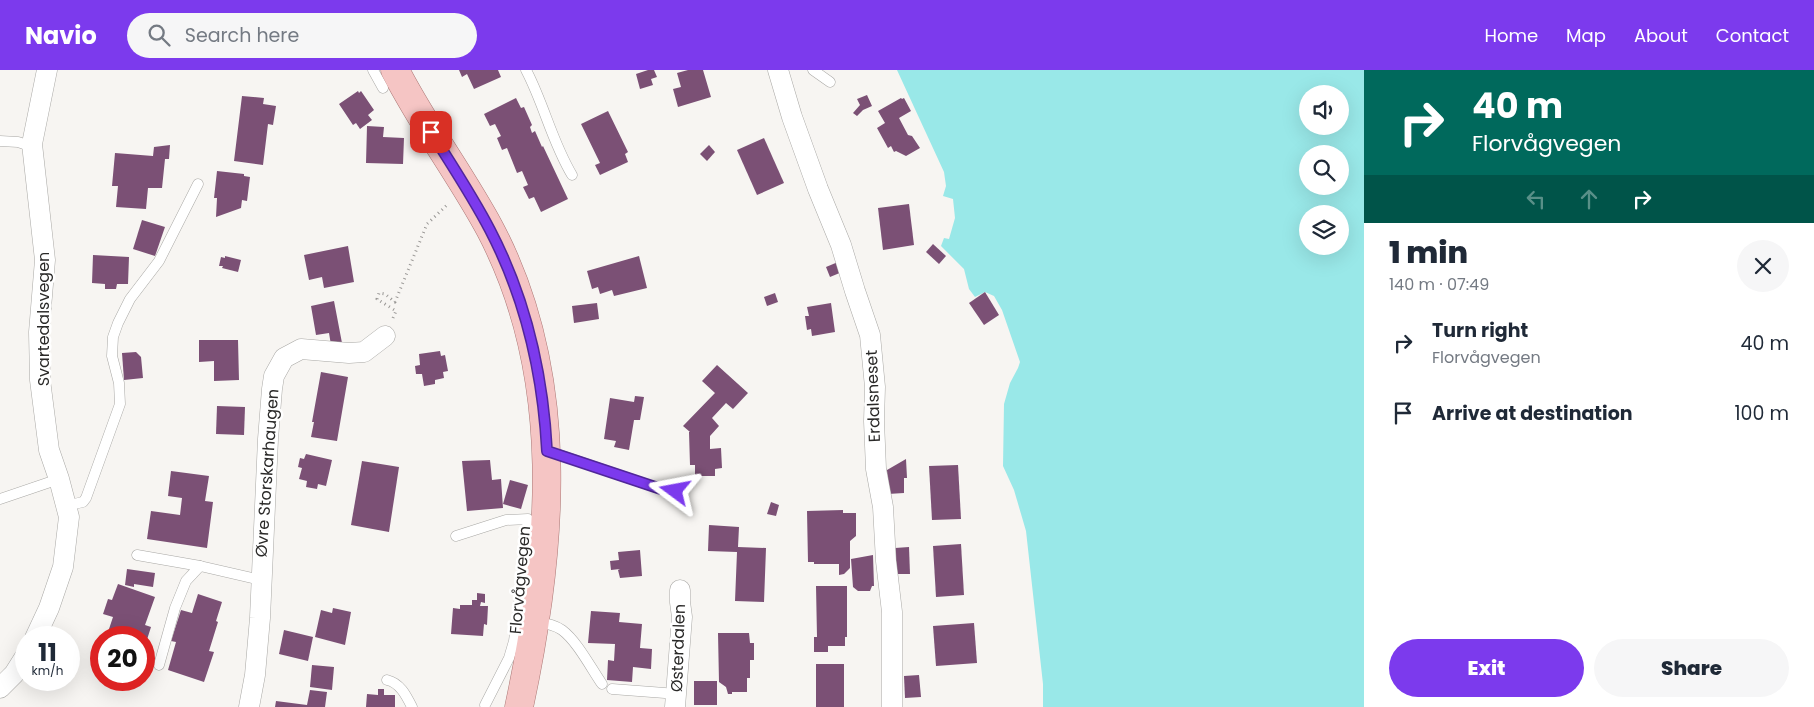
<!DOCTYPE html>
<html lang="en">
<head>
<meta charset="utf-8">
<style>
	:root { --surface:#fff; --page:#f6f6f7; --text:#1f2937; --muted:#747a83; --accent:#7c3aed }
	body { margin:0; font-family:Poppins,sans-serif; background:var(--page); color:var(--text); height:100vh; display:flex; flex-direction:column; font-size:19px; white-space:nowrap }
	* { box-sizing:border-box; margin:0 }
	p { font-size:16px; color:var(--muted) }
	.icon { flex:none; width:28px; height:28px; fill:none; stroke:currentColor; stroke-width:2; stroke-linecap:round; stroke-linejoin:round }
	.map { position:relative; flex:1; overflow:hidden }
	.side { display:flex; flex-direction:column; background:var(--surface); width:450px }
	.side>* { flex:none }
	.hud { background:#00695c; color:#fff; overflow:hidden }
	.buttons { position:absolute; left:1299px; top:15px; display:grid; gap:10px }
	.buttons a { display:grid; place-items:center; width:50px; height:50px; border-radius:50%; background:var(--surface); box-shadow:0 5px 20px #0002; font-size:25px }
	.speed { position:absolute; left:15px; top:556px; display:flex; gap:10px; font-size:25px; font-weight:700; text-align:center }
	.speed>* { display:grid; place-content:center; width:65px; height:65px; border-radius:50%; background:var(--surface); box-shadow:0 5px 20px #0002; line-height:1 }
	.speed small { font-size:12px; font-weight:400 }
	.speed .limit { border:8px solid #d22; background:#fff; color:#111 }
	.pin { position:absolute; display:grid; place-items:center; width:42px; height:42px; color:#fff; margin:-21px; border-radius:10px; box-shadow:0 2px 8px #0006 }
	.me { position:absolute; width:55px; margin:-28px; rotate:283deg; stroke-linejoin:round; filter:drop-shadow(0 0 4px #0008) }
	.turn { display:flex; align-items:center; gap:18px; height:105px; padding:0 25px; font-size:22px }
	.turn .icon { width:65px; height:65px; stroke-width:2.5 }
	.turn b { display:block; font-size:35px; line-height:42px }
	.lanes { display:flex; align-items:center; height:48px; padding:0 25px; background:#0003; justify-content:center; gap:25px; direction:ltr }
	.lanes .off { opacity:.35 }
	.round { display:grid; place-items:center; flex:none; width:52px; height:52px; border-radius:26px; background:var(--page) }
	.headline { display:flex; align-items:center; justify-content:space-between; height:85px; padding:0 25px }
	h1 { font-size:30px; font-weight:800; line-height:38px }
	.button { display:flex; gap:10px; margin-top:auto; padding:10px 25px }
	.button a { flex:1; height:58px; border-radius:30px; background:var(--accent); color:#fff; font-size:20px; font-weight:800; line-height:58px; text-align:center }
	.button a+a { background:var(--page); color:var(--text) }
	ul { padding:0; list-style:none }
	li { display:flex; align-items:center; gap:15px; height:70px; padding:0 25px }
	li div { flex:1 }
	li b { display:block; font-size:19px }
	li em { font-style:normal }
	header { display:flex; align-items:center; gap:30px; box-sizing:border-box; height:70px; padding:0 25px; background:var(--accent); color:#fff }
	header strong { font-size:24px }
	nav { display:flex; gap:28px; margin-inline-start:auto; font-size:18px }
	.search { width:350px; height:45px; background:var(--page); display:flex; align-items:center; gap:12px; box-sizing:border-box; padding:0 18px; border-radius:28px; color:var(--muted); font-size:19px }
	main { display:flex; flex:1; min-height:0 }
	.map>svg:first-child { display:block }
	.water { fill:#99e8e8; fill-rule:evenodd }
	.building { fill:#7b5075 }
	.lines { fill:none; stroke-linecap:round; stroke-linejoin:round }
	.service-casing { stroke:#a9a8a5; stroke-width:11 }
	.minor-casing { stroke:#a9a8a5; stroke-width:21 }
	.primary-casing { stroke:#aa7674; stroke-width:29 }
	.path { stroke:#989694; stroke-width:3; stroke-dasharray:1 4; stroke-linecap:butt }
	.service { stroke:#fff; stroke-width:10 }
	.minor { stroke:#fff; stroke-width:20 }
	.primary { stroke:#f5c5c4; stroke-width:28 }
	.route-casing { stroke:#51269a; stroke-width:12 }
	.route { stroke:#7c3aed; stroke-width:9 }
	.labels { text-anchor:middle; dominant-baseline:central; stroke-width:5; stroke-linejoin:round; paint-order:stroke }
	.street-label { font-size:16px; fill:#2a2928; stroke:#fff }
</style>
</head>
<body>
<header>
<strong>Navio</strong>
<div class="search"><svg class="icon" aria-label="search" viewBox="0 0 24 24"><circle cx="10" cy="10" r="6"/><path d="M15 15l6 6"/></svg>Search here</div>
<nav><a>Home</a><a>Map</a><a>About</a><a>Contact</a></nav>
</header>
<main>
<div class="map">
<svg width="1364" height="637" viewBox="0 0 1364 637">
	<rect width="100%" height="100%" fill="#f7f5f2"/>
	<path class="water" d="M897,0H1364V637H1043V614L1026,461L1014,420L1003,396L1004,334L1010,313L1018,298L1020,292L1002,240L994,226L985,222L975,227L969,219L964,199L941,176L944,168L949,169L955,148L953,129L943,126L946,116L944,102ZM1308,24H1340V56H1308ZM1308,84H1340V116H1308ZM1308,144H1340V176H1308Z"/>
	<g class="building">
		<path d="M459,0H498L501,7L474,19L467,4L462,7Z"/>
		<path d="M648,0H654L657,7L651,9L653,15L640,19L636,4Z"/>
		<path d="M688,0H703L711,27L678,37L673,19L681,17L677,3Z"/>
		<path d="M358,21L359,23L361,21L374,40L368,45L372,50L360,59L356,53L353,55L339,34Z"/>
		<path d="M867,25L872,36L863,40L857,46L853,43L860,35L857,29Z"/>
		<path d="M242,26L264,28L263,34L276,36L273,55L268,54L263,95L234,91Z"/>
		<path d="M516,28L521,38L524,37L532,55L530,57L532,63L535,61L542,77L543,76L568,129L541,142L534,127L529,129L523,117L528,115L522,101L517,103L507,78L502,80L497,68L501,66L495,54L490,56L484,44Z"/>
		<path d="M901,28L902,29L904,28L911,41L899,48L908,65L912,66L920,78L906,86L896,81L894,82L891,76L888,78L877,58L885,53L878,41Z"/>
		<path d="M608,41L628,82L625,84L628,92L600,105L595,95L600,93L581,54Z"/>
		<path d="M367,56L384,57L383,67L404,68L403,94L366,93Z"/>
		<path d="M764,68L784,113L757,125L737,80Z"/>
		<path d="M170,75L169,89H165L162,118H148L146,139L116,137L118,116H112L115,83L153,86L154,77Z"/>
		<path d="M709,75L715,82L707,91L700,84Z"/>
		<path d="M217,101L244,104V106L250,107L247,131L242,130L241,138L216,147L217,128H214Z"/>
		<path d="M909,134L914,175L883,180L878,138Z"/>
		<path d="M142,150L165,157L155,186L133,179Z"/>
		<path d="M933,174L946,186L939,194L926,182Z"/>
		<path d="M348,176L354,212L324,218L322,207L309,210L304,185Z"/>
		<path d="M93,185L129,187L128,214H117L116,219H105V214L92,213Z"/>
		<path d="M225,186L241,190L238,202L222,198L223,196H219L221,187L225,188Z"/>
		<path d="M639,186L647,218L614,226L612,220L600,224L598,217L592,219L587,201Z"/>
		<path d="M838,192L842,202L830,207L826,197Z"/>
		<path d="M985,222L999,245L984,255L969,233Z"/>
		<path d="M775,223L778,232L767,236L764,227Z"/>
		<path d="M334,231L342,273L331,275L329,263L316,265L311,236Z"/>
		<path d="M597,233L599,249L574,253L572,236Z"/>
		<path d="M831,233L835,262L812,266L811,259L807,260L805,246H809L807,237Z"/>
		<path d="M199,270H238L239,310L214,311V291L199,292Z"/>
		<path d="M440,281L441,286L445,285L448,301L443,302L444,308L435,310V314L424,316L422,304H416L415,296L420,295L419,284Z"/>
		<path d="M136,282L141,287L143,308L124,310L122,283Z"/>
		<path d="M717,295L748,323L733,339L726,333L712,348L719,356L710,366V379L721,378L722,398L715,399V406H695V395H690L689,362H690L683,356L715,323L702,311Z"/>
		<path d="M321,302L348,307L337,371L311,367L314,352H312Z"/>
		<path d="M635,326L644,327L640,350H634L629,380L614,377L616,371L604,369L610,328L634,332Z"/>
		<path d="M217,336L245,337L244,365L216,364Z"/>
		<path d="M306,384L332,390L326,416L318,414L317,419L306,417L307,411L299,409L302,398L298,397L300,388L304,389Z"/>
		<path d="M906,389L907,408H904V423L888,424L887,400Z"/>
		<path d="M490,390L492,410L501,409L503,438L467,441L462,391Z"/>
		<path d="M362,391L399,397L389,462L351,455Z"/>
		<path d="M958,395L961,449L932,450L929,396Z"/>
		<path d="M171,401L209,406L205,431L213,432L207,478L147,469L151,441L180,445L182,428L168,426Z"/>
		<path d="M510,410L528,415L521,439L503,434Z"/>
		<path d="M771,432L779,435L776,446L767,444Z"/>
		<path d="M843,440V443H856V466L850,471V498L844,504L839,505V494H814V492H808L807,441Z"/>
		<path d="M709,455L739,457L738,477L766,478L764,532L735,531L737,482L708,481Z"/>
		<path d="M961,474L964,525L936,527L933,476Z"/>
		<path d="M909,477L910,504H896L895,478Z"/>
		<path d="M640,480L642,506L620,508L618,500L620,499L611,500L610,491L619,490L618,482Z"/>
		<path d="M873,485L874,516H872L870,521H858L853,517L851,489Z"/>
		<path d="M127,499L155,503L153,517L134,514V517L125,515Z"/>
		<path d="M118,514L155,527L145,555L151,557L144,579V568H106L113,547L103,544L108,529L112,530Z"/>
		<path d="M816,516H847V567H845V576H828V582H814V567H817Z"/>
		<path d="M477,523L485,524V533L481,532L480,536H488L487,555L484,554L483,566L451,564L453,538L460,539V535H472V530H477Z"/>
		<path d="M198,524L222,532L216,551L218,552L209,581L214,582L204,612L168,600L176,572L171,571L181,540L192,543Z"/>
		<path d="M333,538L351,542L345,575L315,567L321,540L332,543Z"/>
		<path d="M591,541L620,543L619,552L642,554L640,578L652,579L651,599L633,597L632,612L607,610L608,590L614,591L615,574L588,573Z"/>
		<path d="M974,553L977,593L936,596L933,556Z"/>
		<path d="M284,560L313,567L308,591L279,584Z"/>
		<path d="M718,563H749L750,573H754V590H750V608H747V622H732V624H728L726,617L719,612Z"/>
		<rect x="816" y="594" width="28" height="43"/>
		<path d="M312,595L334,597L332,620L310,617Z"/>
		<path d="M919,605L921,627L905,628L904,606Z"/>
		<rect x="694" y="611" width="23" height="24"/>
		<path d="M378,619H384V625H395V637H366L367,624L378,625Z"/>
		<path d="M310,620L327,622L325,637H275L276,631L307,635Z"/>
	</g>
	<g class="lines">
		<g class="service-casing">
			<g id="service">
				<path d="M373,0L383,18"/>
				<path d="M526,0C544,34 552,72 572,105"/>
				<path d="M813,0L830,12"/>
				<path d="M0,71L18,72L33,77"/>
				<path d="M548,381L661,419L675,421"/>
				<path d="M0,429L59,409"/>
				<path d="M66,432L74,434L83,432L86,428L120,334L119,313L112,286L113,267L118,253L130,229L159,191L198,114"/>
				<path d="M456,466L506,450L528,449L523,504L514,571L509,588L485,635"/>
				<path d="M137,485L200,496L261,510"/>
				<path d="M536,552C545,553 555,555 562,560C577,571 591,598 602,614"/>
				<path d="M159,595L175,538L186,511L200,496"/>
				<path d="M387,610C400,613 406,625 412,637"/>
				<path d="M612,619L665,623L676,626"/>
			</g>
		</g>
		<g class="minor-casing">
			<g id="minor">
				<path d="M778,0L792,47L818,119L841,175L855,221L870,265L875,317L874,351L876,399L883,437L886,491L892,542V637"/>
				<path d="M35,568L49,538L63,497L69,447L59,409L49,380L40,310L39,262L45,190L32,74L47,0"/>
				<path d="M0,618L14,604L26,585"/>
				<path d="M249,637L255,605L260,548L268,369L272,319L274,306L284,288L301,279L349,283L364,282L385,266"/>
				<path d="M675,637L682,547L680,532V520"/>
			</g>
		</g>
		<g class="primary-casing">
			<path id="primary" d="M395,0C423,55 461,105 490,159C568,307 553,479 519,637"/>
		</g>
		<path class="path" d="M393,248L396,241L377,229L379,223L385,224L395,232L427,154L447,135"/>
		<use href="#service" class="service"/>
		<use href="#minor" class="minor"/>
		<use href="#primary" class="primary"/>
	</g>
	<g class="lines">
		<g class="route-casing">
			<path id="route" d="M431,62C451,94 473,127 490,160C526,229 543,305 547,381L661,419L675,421"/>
		</g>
		<use href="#route" class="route"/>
	</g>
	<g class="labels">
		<g class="street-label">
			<text transform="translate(43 249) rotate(-90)">Svartedalsvegen</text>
			<text transform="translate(873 326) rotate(-92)">Erdalsneset</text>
			<text transform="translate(267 403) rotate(-86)">Øvre Storskarhaugen</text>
			<text transform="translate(520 510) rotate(-85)">Florvågvegen</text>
			<text transform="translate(678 578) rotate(-88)">Østerdalen</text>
		</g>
	</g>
</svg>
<div class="buttons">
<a><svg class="icon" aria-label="sound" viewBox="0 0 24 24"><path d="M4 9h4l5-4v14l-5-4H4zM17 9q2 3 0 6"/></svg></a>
<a><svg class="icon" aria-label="search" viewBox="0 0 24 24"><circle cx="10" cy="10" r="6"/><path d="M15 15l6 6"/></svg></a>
<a><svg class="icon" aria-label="layers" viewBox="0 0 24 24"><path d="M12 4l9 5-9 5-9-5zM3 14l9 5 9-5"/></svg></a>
</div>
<div class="speed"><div>11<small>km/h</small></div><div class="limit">20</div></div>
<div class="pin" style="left:431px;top:62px;background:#d93025"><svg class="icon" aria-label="arrive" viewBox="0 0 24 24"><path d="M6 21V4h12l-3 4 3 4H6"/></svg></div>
<svg class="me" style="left:675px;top:421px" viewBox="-20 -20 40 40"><path d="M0-17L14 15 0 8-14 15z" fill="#7c3aed" stroke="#fff" stroke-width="4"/></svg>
</div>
<section class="side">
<div class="hud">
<div class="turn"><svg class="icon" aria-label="right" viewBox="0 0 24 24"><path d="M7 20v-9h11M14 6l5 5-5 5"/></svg><div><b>40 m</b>Florvågvegen</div></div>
<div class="lanes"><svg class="icon off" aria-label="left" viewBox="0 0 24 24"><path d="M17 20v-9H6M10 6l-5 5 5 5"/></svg><svg class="icon off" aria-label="ahead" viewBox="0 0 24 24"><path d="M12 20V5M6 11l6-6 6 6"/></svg><svg class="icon" aria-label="right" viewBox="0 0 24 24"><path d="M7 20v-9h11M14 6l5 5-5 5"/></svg></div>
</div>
<div class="headline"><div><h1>1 min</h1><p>140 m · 07:49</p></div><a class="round"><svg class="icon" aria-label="close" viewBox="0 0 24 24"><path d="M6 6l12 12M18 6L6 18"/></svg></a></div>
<ul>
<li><svg class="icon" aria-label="right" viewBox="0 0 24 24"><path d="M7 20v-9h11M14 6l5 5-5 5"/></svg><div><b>Turn right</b><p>Florvågvegen</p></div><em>40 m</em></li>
<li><svg class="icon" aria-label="arrive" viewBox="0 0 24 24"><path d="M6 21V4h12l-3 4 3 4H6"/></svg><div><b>Arrive at destination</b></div><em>100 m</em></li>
</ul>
<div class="button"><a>Exit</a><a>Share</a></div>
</section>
</main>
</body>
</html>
